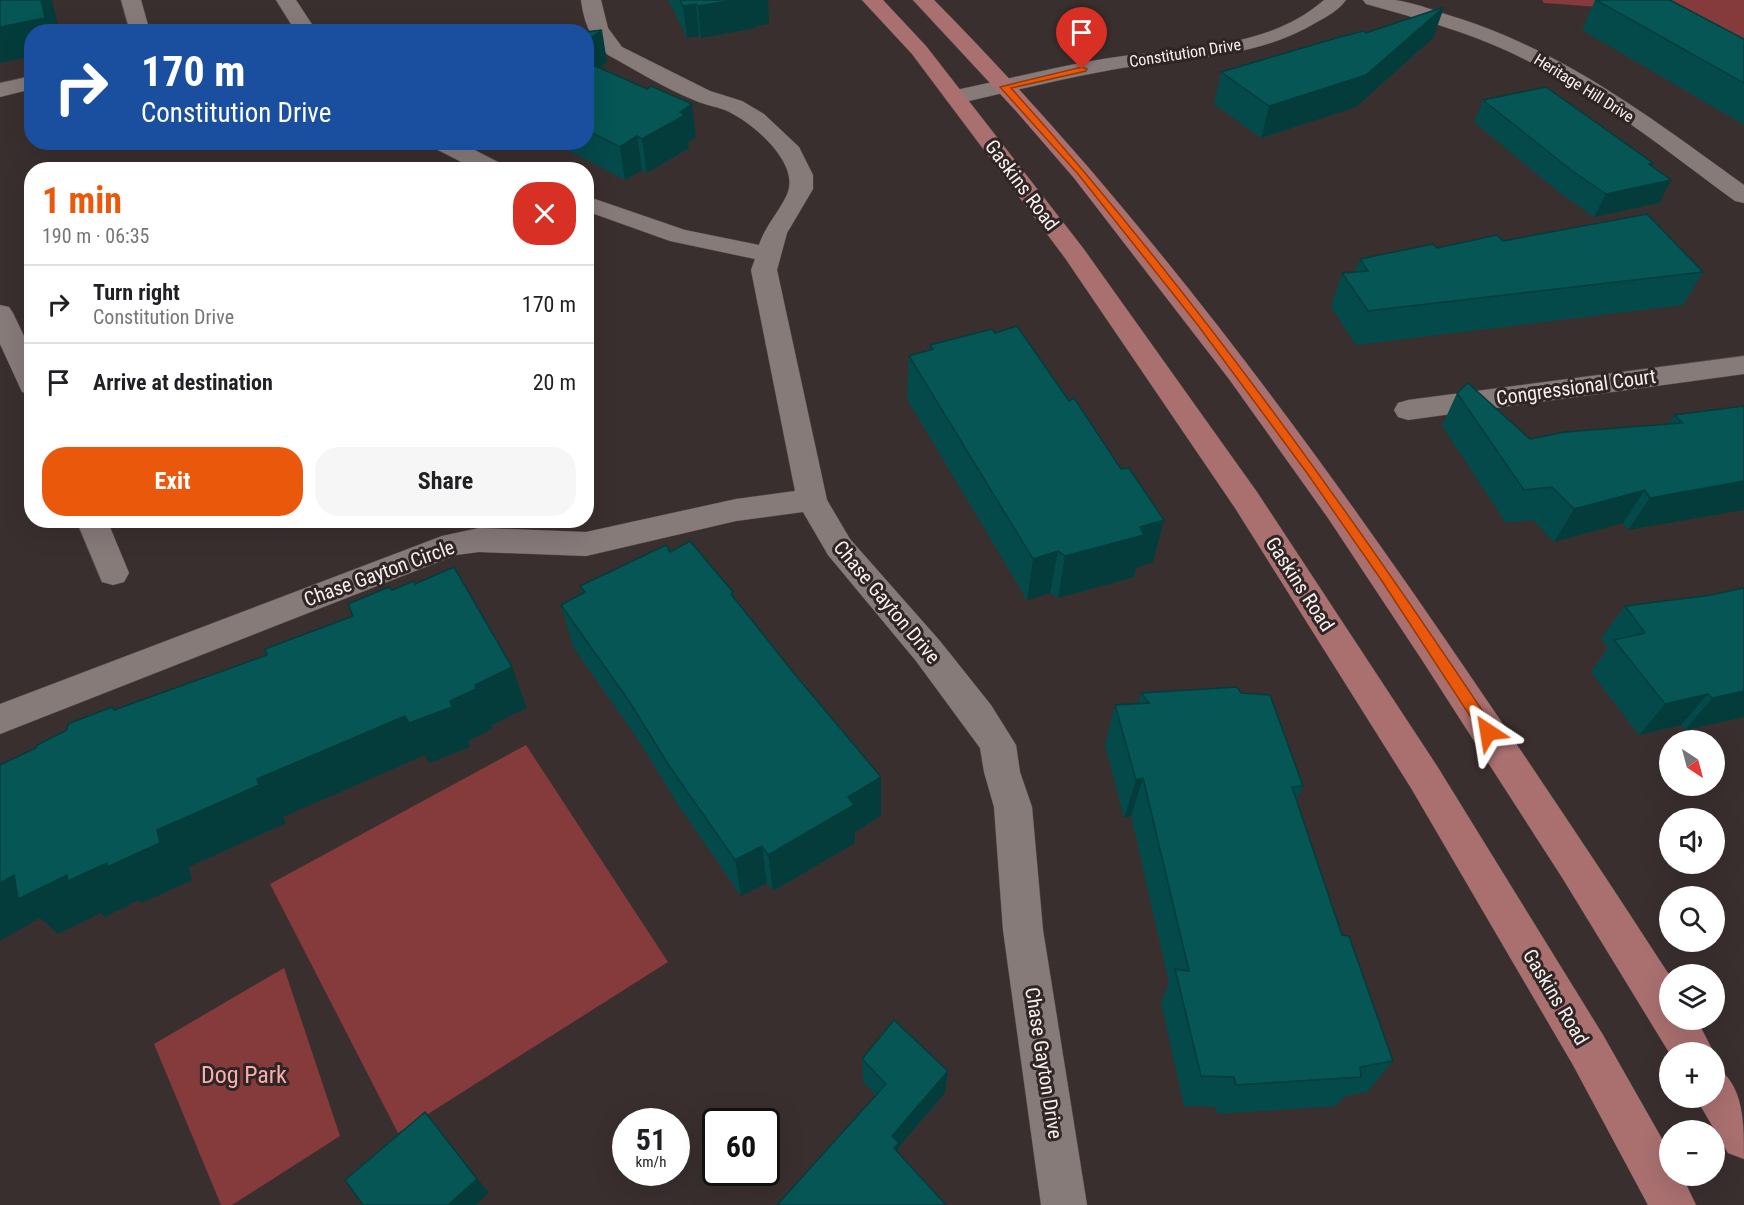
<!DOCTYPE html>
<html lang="en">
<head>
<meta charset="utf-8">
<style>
	:root { --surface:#fff; --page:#f6f6f6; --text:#202124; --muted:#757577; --line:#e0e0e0; --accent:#ea580c }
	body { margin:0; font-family:"Roboto Condensed",sans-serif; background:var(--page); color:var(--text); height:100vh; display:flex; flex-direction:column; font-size:22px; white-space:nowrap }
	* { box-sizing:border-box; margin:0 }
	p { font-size:20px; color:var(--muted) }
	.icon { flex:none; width:33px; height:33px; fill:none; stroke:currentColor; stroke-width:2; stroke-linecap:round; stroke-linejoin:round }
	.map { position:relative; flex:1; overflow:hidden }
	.drawer { position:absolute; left:24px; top:162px; width:570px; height:366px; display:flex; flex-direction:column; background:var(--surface); border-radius:24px; box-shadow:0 6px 24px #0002 }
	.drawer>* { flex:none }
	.guide { position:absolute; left:24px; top:24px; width:570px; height:126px; border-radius:24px; box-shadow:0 6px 24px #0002; background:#1a4fa0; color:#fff; overflow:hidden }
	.needle { width:39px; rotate:144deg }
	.buttons { position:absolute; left:1659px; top:730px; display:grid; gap:12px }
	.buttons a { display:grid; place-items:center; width:66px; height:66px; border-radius:50%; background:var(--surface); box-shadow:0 6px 24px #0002; font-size:30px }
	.speed { position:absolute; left:612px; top:1108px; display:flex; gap:12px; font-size:30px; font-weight:700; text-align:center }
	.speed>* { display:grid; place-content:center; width:78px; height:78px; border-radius:50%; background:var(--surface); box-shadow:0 6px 24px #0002; line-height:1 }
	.speed small { font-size:15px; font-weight:400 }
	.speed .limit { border:3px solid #111; border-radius:9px; background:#fff; color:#111 }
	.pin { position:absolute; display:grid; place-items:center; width:51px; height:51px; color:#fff; margin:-62px -26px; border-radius:50% 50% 50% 0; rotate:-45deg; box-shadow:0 0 6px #0007 }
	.pin .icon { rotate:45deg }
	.me { position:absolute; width:66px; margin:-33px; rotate:327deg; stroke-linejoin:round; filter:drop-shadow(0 0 4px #0008) }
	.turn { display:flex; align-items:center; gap:21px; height:126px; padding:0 18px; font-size:27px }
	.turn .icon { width:78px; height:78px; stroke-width:2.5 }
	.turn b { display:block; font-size:42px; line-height:51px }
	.round { display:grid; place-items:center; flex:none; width:63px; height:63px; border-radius:24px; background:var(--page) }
	.summary { display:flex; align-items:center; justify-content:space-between; height:102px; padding:0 18px }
	h1 { font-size:36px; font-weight:700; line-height:45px; color:var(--accent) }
	.primary-button { display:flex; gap:12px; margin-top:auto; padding:12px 18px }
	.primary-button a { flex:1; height:69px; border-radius:24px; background:var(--accent); color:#fff; font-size:24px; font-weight:700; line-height:69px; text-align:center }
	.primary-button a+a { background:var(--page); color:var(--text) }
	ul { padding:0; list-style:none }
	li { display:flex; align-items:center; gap:18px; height:78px; padding:0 18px; border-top:2px solid var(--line) }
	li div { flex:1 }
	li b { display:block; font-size:22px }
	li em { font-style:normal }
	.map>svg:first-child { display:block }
	.green { fill:#853a3c }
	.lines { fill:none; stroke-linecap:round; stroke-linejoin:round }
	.minor-casing { stroke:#544b4b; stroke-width:1 }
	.primary-casing { stroke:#544b4b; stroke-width:1 }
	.minor { fill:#877b7a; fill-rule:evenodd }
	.primary { fill:#aa7070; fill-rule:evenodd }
	.wall { fill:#054a4a }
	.shaded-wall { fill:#043c3c }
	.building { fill:#065656; stroke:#043c3c; stroke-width:1.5 }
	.route { fill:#ea580c; stroke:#983908; stroke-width:1.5 }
	.labels { text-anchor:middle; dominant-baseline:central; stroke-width:6; stroke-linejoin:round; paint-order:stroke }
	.far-street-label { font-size:16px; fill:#f7f0ef; stroke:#302525 }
	.street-label { font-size:20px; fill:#f7f0ef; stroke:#302525 }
	.near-park-label { font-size:24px; fill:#f7aeac; stroke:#302525 }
</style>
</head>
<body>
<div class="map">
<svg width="1744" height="1205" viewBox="0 0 1744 1205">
	<rect width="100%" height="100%" fill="#3a2f2f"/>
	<g class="green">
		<path d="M1542,0H1744V65L1638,10L1544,3Z"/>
		<path d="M526,745L668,962L398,1133L270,884Z"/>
		<path d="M284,968L340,1136L232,1205H221L154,1044Z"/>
	</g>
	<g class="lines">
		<g class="minor-casing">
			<g id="minor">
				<path d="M121,0H141L150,32H130Z"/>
				<path d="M276,0H296L317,32H296Z"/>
				<path d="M581,0H601L608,28L622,47L710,91L742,101L764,114L799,147L813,175V189L787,233L777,270L827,500L850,539L940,641L991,705L1016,745L1020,772L1032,807L1043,930L1087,1205H1041L1003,930L994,807L984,772L980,748L916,661L828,555L803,512L736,521L586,556L479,552L456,555L0,734V704L442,536L479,528L586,532L736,499L795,491L751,270L755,259L670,241L586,211V196L685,230L759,245C765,225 786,204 789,188C795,158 749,120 725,110C715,106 704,105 694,100C664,88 636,70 608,55C591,40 584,23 581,0Z"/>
				<path d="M1324,0H1346C1339,10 1328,16 1317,22C1251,62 1173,57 1100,72C1052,81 1004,93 956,104L948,102L945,97L948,92L956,90C1005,80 1054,67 1103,59C1176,47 1265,52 1324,0Z"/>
				<path d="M1363,0C1373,0 1385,0 1395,0C1417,3 1440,13 1461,19C1568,54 1654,120 1744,185V203L1735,201C1668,152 1602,98 1526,60C1476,34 1420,19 1366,4Z"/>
				<path d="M32,76V89L0,97V83Z"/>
				<path d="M429,142H459L504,165L507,170H477L432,147Z"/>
				<path d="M0,305L9,307L13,313L32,353V394L22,392L0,344Z"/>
				<path d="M1744,356V374L1408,420L1398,417L1394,410L1398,403L1408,400Z"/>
				<path d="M76,520H107L129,573L124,582L113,585L102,582Z"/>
			</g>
		</g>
		<g class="primary-casing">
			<g id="primary">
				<path d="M862,0H883L926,46L1083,248L1257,492L1437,766L1603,1035L1670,1153V1176H1682L1696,1205H1648L1573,1065L1411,788L1235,508L1065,258L912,54Z"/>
				<path d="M913,0H934C1138,206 1310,440 1473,680C1537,774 1600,868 1662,964L1670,976V1020H1697L1714,1053L1670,1054L1563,879L1422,660L1328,518L1229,379L1074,178L1016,111Z"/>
				<path d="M1714,1066C1744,1083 1744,1123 1744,1159L1728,1153L1696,1098H1714Z"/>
			</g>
		</g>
		<use href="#minor" class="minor"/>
		<use href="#primary" class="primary"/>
	</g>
	<g class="wall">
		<path d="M667,0H768L769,24L756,26V28L701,38L699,36L687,38L671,5Z"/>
		<path d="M1595,0H1670L1744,39V125L1582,30Z"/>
		<path d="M1444,7L1433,38L1356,107L1261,138L1214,104L1221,72L1366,33Z"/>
		<path d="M586,32L607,62L599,68L696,137L688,142L689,148L647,173L642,170L625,180L553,142H586Z"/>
		<path d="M1483,100L1671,180L1659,203L1594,217L1560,193L1474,122Z"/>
		<path d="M1503,241L1703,272L1683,305L1356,345L1331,307L1342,273L1355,272L1360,259L1437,248Z"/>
		<path d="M995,333L1069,401L1121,469L1164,520L1153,562L1136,568L1134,577L1058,598L1050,593L1027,600L907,399L909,356L930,350V345Z"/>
		<path d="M1457,393L1530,439L1668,424L1674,415L1744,406L1628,530L1623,523L1554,542L1533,520L1506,523L1442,426Z"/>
		<path d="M670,552L733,592L734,598L793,672L881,777V816L855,832V843L773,891L767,883L741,896L679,806L639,741L573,647L561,605L582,594L580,586Z"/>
		<path d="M1744,588V717L1685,730L1681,725L1639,735L1591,672L1608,648L1601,638L1625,606L1711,595Z"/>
		<path d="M1141,693H1241L1303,786L1296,800L1342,935L1393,1061L1367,1092L1345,1096L1336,1106L1218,1114L1215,1107L1184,1106L1161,1002L1169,983L1131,816L1124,818L1105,745L1115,705L1138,704Z"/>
		<path d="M862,1059L948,1071L945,1093L898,1148V1153L777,1205L876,1095L863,1082Z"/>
	</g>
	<g class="shaded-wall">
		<path d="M41,0H52L59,30L56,32H32V56L0,63V27Z"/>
		<path d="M736,0H768L769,24L756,26V28L701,38L698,6Z"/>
		<path d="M696,4L699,36L687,38L683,6Z"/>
		<path d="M1444,7L1433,38L1356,107L1261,138L1269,106Z"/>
		<path d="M602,30L607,62L586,77V41Z"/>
		<path d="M692,104L696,137L688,142L689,148L647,173L642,139Z"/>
		<path d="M637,136L642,170L625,180L620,147Z"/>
		<path d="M1671,180L1659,203L1594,217L1606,194Z"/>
		<path d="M1744,481V510L1628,530L1650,498Z"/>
		<path d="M1645,490L1623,523L1554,542L1574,509Z"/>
		<path d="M1164,520L1153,562L1136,568L1134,577L1058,598L1065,556L1140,527Z"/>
		<path d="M1058,551L1050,593L1027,600L1033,559Z"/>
		<path d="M512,667L527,708L492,725V729L468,741L470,747L429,763L409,723L450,701L475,685Z"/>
		<path d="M1744,691V717L1685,730L1712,698Z"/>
		<path d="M1708,694L1681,725L1639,735L1665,704Z"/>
		<path d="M405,716L425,755L283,817L286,823L189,867L192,880L142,903L139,900L105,917L101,913L58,934L40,918L0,941V883L14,875L157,830L257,779Z"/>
		<path d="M881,777V816L855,832V843L773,891L768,855L848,797Z"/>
		<path d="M1143,778L1131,816L1124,818L1136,780Z"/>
		<path d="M762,846L767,883L741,896L735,860Z"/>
		<path d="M948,1071L945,1093L898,1148V1163L893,1168L892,1136Z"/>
		<path d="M425,1112L489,1193L476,1205H448Z"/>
	</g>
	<g class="building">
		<path d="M0,0H41L45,18L0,27Z"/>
		<path d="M680,0H736L698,6L696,4L683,6Z"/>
		<path d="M1596,0H1670L1744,39V83Z"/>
		<path d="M1444,7L1366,75L1269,106L1221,72L1340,37L1363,31L1366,33Z"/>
		<path d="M602,30L586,41V32Z"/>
		<path d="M586,62L647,89L651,86L692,104L680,112L685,115L642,139L637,136L620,147L586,130Z"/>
		<path d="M1546,87L1653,163L1649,164L1671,180L1606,194L1571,170L1483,100Z"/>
		<path d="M1647,214L1703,272L1368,311L1342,273L1368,271L1360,259L1433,244L1437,248L1497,235L1503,241Z"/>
		<path d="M1017,326L1069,401L1074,398L1121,469L1129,468L1164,520L1140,527L1144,535L1065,556L1058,551L1033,559L909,356L933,349L930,345L992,329L995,333Z"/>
		<path d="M1468,383L1530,439L1565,432L1683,423L1674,415L1744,406V481L1650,498L1645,490L1574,509L1552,487L1524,490L1457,393Z"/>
		<path d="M690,541L733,592L731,594L793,672L881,777L848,797L854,805L768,855L762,846L735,860L670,767L629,701L561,605L585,592L580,586L666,545L670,552Z"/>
		<path d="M454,567L512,667L475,685L476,689L450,701L452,707L409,723L405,716L257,779L259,785L157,830L160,843L107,867V863L68,881L67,875L18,899L14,875L0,883V765L36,748L37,745L67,730L68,724L112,707L114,710L267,655L265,649L353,616L348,604L389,587L392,590L414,581L415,584Z"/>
		<path d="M1744,588V691L1712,698L1708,694L1665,704L1614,640L1645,633L1625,606L1711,595Z"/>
		<path d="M1237,687L1241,693L1270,695L1303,786L1292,787L1342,935L1349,936L1393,1061L1360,1067L1361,1077L1236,1085L1234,1077L1201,1076L1175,969L1189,971L1143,778L1136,780L1115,705L1149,703L1141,693Z"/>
		<path d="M894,1020L948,1071L892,1136L899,1143L894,1148L946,1205H777L886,1084L862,1059Z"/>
		<path d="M425,1112L477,1179L448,1205H363L345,1180Z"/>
	</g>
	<path class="route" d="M1082,67L1087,69L1086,71L1011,88C1190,287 1345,505 1494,728L1496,732L1494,736L1488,738L1483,736L1382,581L1307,473L1197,324L1078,174L1000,87Z"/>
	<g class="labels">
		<g class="far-street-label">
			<text transform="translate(1185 53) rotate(-9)">Constitution Drive</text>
			<text transform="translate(1584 88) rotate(32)">Heritage Hill Drive</text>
		</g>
		<g class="street-label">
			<text transform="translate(1022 185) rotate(53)">Gaskins Road</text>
			<text transform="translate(1576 387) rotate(-8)">Congressional Court</text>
			<text transform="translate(379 573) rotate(-20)">Chase Gayton Circle</text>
			<text transform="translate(1300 584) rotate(57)">Gaskins Road</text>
			<text transform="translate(887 602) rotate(50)">Chase Gayton Drive</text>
			<text transform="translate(1556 997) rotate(59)">Gaskins Road</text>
			<text transform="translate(1044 1063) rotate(81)">Chase Gayton Drive</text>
		</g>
		<g class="near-park-label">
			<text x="244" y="1075">Dog Park</text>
		</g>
	</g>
</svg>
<div class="buttons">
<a><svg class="needle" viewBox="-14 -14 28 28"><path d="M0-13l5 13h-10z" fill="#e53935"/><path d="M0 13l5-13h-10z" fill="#757577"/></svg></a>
<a><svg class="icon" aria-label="sound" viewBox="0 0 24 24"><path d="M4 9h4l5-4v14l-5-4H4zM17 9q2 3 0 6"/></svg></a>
<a><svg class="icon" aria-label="search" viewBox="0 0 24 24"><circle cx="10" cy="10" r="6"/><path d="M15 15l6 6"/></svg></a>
<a><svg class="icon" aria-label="layers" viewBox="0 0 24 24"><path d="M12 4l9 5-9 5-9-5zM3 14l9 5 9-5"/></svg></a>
<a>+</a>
<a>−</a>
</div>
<div class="speed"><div>51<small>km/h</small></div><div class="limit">60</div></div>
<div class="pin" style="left:1082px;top:69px;background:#d93025"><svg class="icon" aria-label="arrive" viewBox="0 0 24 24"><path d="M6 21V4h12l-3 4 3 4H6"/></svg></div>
<svg class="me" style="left:1488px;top:732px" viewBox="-20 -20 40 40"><path d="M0-17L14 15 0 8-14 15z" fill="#ea580c" stroke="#fff" stroke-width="4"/></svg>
<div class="guide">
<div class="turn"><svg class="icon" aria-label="right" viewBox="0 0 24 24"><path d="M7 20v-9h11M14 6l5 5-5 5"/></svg><div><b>170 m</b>Constitution Drive</div></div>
</div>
<section class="drawer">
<div class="summary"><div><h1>1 min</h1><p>190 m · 06:35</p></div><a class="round" style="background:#d93025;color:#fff"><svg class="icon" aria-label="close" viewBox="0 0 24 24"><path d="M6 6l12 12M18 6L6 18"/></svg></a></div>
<ul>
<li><svg class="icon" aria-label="right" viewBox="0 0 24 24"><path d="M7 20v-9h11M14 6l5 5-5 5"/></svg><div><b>Turn right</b><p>Constitution Drive</p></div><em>170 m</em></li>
<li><svg class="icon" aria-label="arrive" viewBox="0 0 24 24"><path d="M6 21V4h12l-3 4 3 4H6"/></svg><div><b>Arrive at destination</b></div><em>20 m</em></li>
</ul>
<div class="primary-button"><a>Exit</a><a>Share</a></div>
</section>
</div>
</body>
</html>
